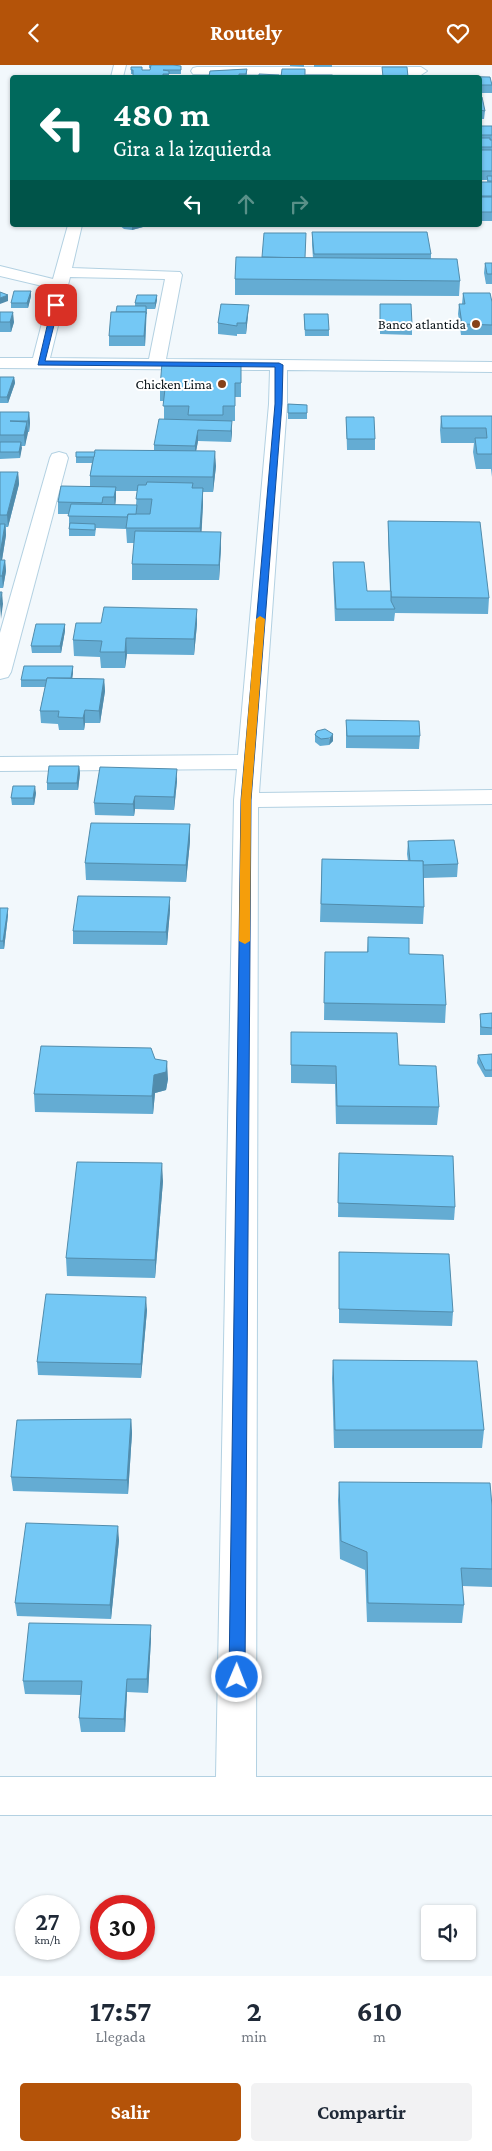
<!DOCTYPE html>
<html lang="es">
<head>
<meta charset="utf-8">
<style>
	:root { --surface:#fff; --page:#f2f2f3; --text:#1f2937; --muted:#747a83; --accent:#b45309 }
	body { margin:0; font-family:"Crimson Pro",serif; background:var(--page); color:var(--text); height:100vh; display:flex; flex-direction:column; font-size:19px; white-space:nowrap }
	* { box-sizing:border-box; margin:0 }
	p { font-size:16px; color:var(--muted) }
	.icon { flex:none; width:28px; height:28px; fill:none; stroke:currentColor; stroke-width:2; stroke-linecap:round; stroke-linejoin:round }
	.map { position:relative; height:1911px; overflow:hidden }
	.side { display:flex; flex-direction:column; background:var(--surface); flex:1 }
	.side>* { flex:none }
	.hud { position:absolute; left:10px; top:10px; width:472px; height:152px; border-radius:5px; box-shadow:0 1px 4px #0004; background:#00695c; color:#fff; overflow:hidden }
	.controls { position:absolute; left:421px; top:1840px; display:grid; gap:10px }
	.controls a { display:grid; place-items:center; width:55px; height:55px; border-radius:5px; background:var(--surface); box-shadow:0 1px 4px #0004; font-size:25px }
	.speed { position:absolute; left:15px; top:1830px; display:flex; gap:10px; font-size:25px; font-weight:700; text-align:center }
	.speed>* { display:grid; place-content:center; width:65px; height:65px; border-radius:50%; background:var(--surface); box-shadow:0 1px 4px #0004; line-height:1 }
	.speed small { font-size:12px; font-weight:400 }
	.speed .limit { border:8px solid #d22; background:#fff; color:#111 }
	.pin { position:absolute; display:grid; place-items:center; width:42px; height:42px; color:#fff; margin:-21px; border-radius:10px; box-shadow:0 2px 8px #0006 }
	.me { position:absolute; width:55px; margin:-28px; rotate:1deg; stroke-linejoin:round; filter:drop-shadow(0 0 4px #0008) }
	.turn { display:flex; align-items:center; gap:18px; height:105px; padding:0 20px; font-size:22px }
	.turn .icon { width:65px; height:65px; stroke-width:2.5 }
	.turn b { display:block; font-size:35px; line-height:42px }
	.lanes { display:flex; align-items:center; height:48px; padding:0 20px; background:#0003; justify-content:center; gap:25px; direction:ltr }
	.lanes .off { opacity:.35 }
	.eta { display:flex; justify-content:space-evenly; align-items:center; height:85px; text-align:center }
	.eta b { font-size:30px; font-weight:700; line-height:35px }
	.action { display:flex; gap:10px; margin-top:auto; padding:10px 20px }
	.action a { flex:1; height:58px; border-radius:5px; background:var(--accent); color:#fff; font-size:20px; font-weight:700; line-height:58px; text-align:center }
	.action a+a { background:var(--page); color:var(--text) }
	header { display:flex; justify-content:space-between; align-items:center; height:65px; padding:0 20px; background:var(--accent); color:#fff; font-size:22px; font-weight:700 }
	.map>svg:first-child { display:block }
	.lines { fill:none; stroke-linecap:round; stroke-linejoin:round }
	.minor-casing { stroke:#b3d1e2; stroke-width:2 }
	.minor { fill:#fff; fill-rule:evenodd }
	.wall { fill:#64acd3; fill-rule:evenodd }
	.shaded-wall { fill:#518cac }
	.building { fill:#74c8f5; stroke:#518cac }
	.route { fill:#1a73e8; stroke:#114b97 }
	.slow { fill:#f59e0b }
	.poi-dot { fill:#864119; stroke:#fff; stroke-width:2 }
	.labels { text-anchor:middle; dominant-baseline:central; stroke-width:4; stroke-linejoin:round; paint-order:stroke }
	.far-poi-label { font-size:14px; fill:#061016; stroke:#fff; text-anchor:end }
</style>
</head>
<body>
<header><svg class="icon" aria-label="back" viewBox="0 0 24 24"><path d="M15 5l-7 7 7 7"/></svg>Routely<svg class="icon" aria-label="heart" viewBox="0 0 24 24"><path d="M12 20l-8-8c-3-5 5-10 8-4 3-6 11-1 8 4z"/></svg></header>
<div class="map">
<svg width="492" height="1911" viewBox="0 0 492 1911">
	<rect width="100%" height="100%" fill="#f2f8fc"/>
	<g class="lines">
		<g class="minor-casing">
			<g id="minor">
				<path d="M114,0H126L123,12H111Z"/>
				<path d="M197,2H421L427,6L421,10L193,9L191,6L193,3Z"/>
				<path d="M68,160H82L72,203L180,207L182,210L166,294L492,297V307L287,305V339L259,728L492,725V739L258,742L256,1712H492V1750H0V1712H216L234,735L237,704L0,706V692L238,690L269,339L270,305L0,303V293H33L51,223L0,211V201L53,214ZM70,212L165,214L149,294L50,293Z"/>
				<path d="M59,387L66,389L68,393L11,607L8,612L0,614V568L50,393L52,389Z"/>
			</g>
		</g>
		<use href="#minor" class="minor"/>
	</g>
	<g class="wall">
		<path d="M149,0L181,1V9H169V12H176H133V9H131V5H150V3H149Z"/>
		<path d="M290,0H304V2L290,1Z"/>
		<rect x="314" y="0" width="18" height="2"/>
		<path d="M247,4V12H209L210,6Z"/>
		<path d="M480,12L492,19V28H480Z"/>
		<path d="M480,32L485,46L484,54H480Z"/>
		<path d="M480,61H492V156H480V117H487V115H480Z"/>
		<path d="M119,160H143V162L132,165L124,164Z"/>
		<path d="M312,167L431,189V194L460,216L459,231L235,230V214L262,192L313,193L312,180Z"/>
		<path d="M485,198H492V219H486L484,208Z"/>
		<path d="M31,226V231L28,243H11V238Z"/>
		<path d="M463,228L492,237V270H461L458,249L459,239H462Z"/>
		<path d="M157,230V235L155,244H147L145,281H109V271L116,247L135,241V238Z"/>
		<path d="M380,239L412,259V270L380,269Z"/>
		<path d="M0,247L14,257L11,267H0Z"/>
		<path d="M304,249L329,265V271H305Z"/>
		<path d="M248,250L246,269H237V271L218,269V258Z"/>
		<path d="M241,298V332H235V356H223L232,367L231,377L198,376L196,386L216,401L213,427H203V439L201,467H221V482L219,515H132V499L134,478H127L126,464L96,463L95,471H69V449H58V437L90,421V411L92,398H76V392L95,387L154,385V380L164,355V336H160V322ZM116,426H137L136,440H115L116,433Z"/>
		<path d="M0,312H14L15,318L8,338H0Z"/>
		<path d="M288,339L307,340V354H288Z"/>
		<path d="M0,347H29L30,358L29,367H27L25,381H21L20,393L0,394Z"/>
		<path d="M441,351H492V412L491,404H476L473,387L474,378H441L440,365Z"/>
		<path d="M346,352L375,374V385H347Z"/>
		<path d="M0,407H18L19,419L8,462H6V470L2,495H5L6,506L3,523H0Z"/>
		<path d="M388,456L489,533L488,549L395,548L394,556H335L333,509V497L367,526H390L388,471Z"/>
		<path d="M65,559V566L61,588H32L31,581Z"/>
		<path d="M197,559L194,590L127,589L125,603H101L100,592L74,591L73,575Z"/>
		<path d="M73,601V608L72,613L104,614L105,626L100,658H85L84,665H59L58,659L41,658L40,646L45,622H21V615Z"/>
		<path d="M346,655L420,671L419,684L346,683Z"/>
		<path d="M317,666L333,676L329,680L320,681L315,677V670Z"/>
		<path d="M79,701L80,708L78,725H47V718Z"/>
		<path d="M177,716L174,745L135,744L134,751L95,750L94,738Z"/>
		<path d="M36,728L34,740H12L11,733Z"/>
		<path d="M190,759V776L186,817L86,815L85,798Z"/>
		<path d="M408,776L458,799L457,812L424,813V842L423,859L320,857L322,794L408,796L407,789Z"/>
		<path d="M0,843L8,850L4,884H0Z"/>
		<path d="M170,845L167,880L73,879V866Z"/>
		<path d="M368,872L409,889L446,940L445,958L324,955L325,887H367Z"/>
		<path d="M492,948V970H480V949Z"/>
		<path d="M291,967L399,1000L439,1042L437,1060L336,1059L335,1019L291,1018Z"/>
		<path d="M492,989V1012H485L477,998L478,990Z"/>
		<path d="M155,994L168,1014L166,1025L155,1028L153,1049L35,1047L34,1029Z"/>
		<path d="M339,1088L455,1142L454,1155L338,1152Z"/>
		<path d="M163,1116L155,1213L67,1211L66,1193Z"/>
		<path d="M339,1187L453,1247L452,1261L339,1258Z"/>
		<path d="M147,1245L141,1313L38,1310L37,1297Z"/>
		<path d="M333,1295L484,1365L482,1383H334L332,1313Z"/>
		<path d="M131,1354L132,1368L128,1429L13,1426L11,1412Z"/>
		<path d="M339,1417L492,1441V1522L462,1521L464,1540L462,1558L367,1557L365,1505L340,1494L338,1435Z"/>
		<path d="M119,1475L111,1554L17,1551L15,1538Z"/>
		<path d="M151,1573L148,1628L127,1627L125,1667H81L79,1653L81,1630L25,1629L23,1616Z"/>
	</g>
	<g class="shaded-wall">
		<path d="M132,160H143V162L132,165Z"/>
		<path d="M31,226V231L28,243L27,238Z"/>
		<path d="M8,230V236L0,239V233Z"/>
		<path d="M157,230V235L155,244V238Z"/>
		<path d="M249,240L248,250L246,269V258Z"/>
		<path d="M146,241V257L145,281L144,271Z"/>
		<path d="M13,247L14,257L11,267L10,257Z"/>
		<path d="M14,312L15,318L8,338L7,332Z"/>
		<path d="M29,347L30,358L29,367L28,356Z"/>
		<path d="M232,356V367L231,377V366Z"/>
		<path d="M27,357L28,368L25,381L24,370Z"/>
		<path d="M198,365V376L195,392V381Z"/>
		<path d="M21,377L22,383L20,393L19,387Z"/>
		<path d="M215,386L216,401L213,427V412Z"/>
		<path d="M18,407L19,419L8,462L7,450Z"/>
		<path d="M116,422V433L115,443L114,432Z"/>
		<path d="M203,423V439L201,479L200,463Z"/>
		<path d="M5,459L6,470L1,501L0,489Z"/>
		<path d="M221,467V482L219,515V500Z"/>
		<path d="M5,495L6,506L3,523L2,511Z"/>
		<path d="M2,527L3,539L1,554L0,539Z"/>
		<path d="M197,544V559L194,590V574Z"/>
		<path d="M65,559V566L61,588L60,581Z"/>
		<path d="M126,573L127,589L125,603V587Z"/>
		<path d="M73,601V608L71,622L70,616Z"/>
		<path d="M104,614L105,626L100,658L99,646Z"/>
		<path d="M85,645V658L84,665L83,653Z"/>
		<path d="M333,669V676L329,680L330,673Z"/>
		<path d="M79,701L80,708L78,725L77,718Z"/>
		<path d="M177,704V716L174,745V732Z"/>
		<path d="M35,721L36,728L34,740L33,733Z"/>
		<path d="M135,731V744L134,751L133,739Z"/>
		<path d="M190,759V776L186,817V800Z"/>
		<path d="M170,832V845L167,880L166,867Z"/>
		<path d="M8,843V850L4,884L3,876Z"/>
		<path d="M167,996L168,1014L166,1025L155,1028L153,1049L152,1031L154,1010Z"/>
		<path d="M162,1098L163,1116L155,1213V1195Z"/>
		<path d="M146,1232L147,1245L141,1313V1299Z"/>
		<path d="M131,1354L132,1368L128,1429L127,1415Z"/>
		<path d="M118,1461L119,1475L111,1554L110,1540Z"/>
		<path d="M151,1560V1573L148,1628L147,1614Z"/>
		<path d="M127,1614V1627L125,1667L124,1654Z"/>
	</g>
	<g class="building">
		<path d="M151,0H173L181,1V5H163L169,6V9H163V12H176H139V11H133V5H131V2H142V5H150Z"/>
		<path d="M382,2H407L408,12H383Z"/>
		<path d="M247,4L246,9H239V12H217L218,11H209L210,6Z"/>
		<path d="M282,4H305V12H281Z"/>
		<path d="M259,9L279,10V12H259Z"/>
		<rect x="306" y="10" width="26" height="2"/>
		<path d="M439,11L490,12L492,20H480V12H439Z"/>
		<path d="M480,32H482L485,46L480,45Z"/>
		<rect x="480" y="61" width="12" height="9"/>
		<path d="M480,73H490V75H492V82H480Z"/>
		<rect x="480" y="85" width="12" height="21"/>
		<path d="M487,111H492V116H488Z"/>
		<rect x="480" y="117" width="12" height="14"/>
		<rect x="480" y="132" width="12" height="15"/>
		<path d="M312,167H427L431,189H314Z"/>
		<path d="M264,168H306L305,193L262,192Z"/>
		<path d="M236,192L457,194L460,216L235,214Z"/>
		<path d="M485,198H492V209H487Z"/>
		<path d="M14,226H31L27,238H11Z"/>
		<path d="M0,227L8,230L0,233Z"/>
		<path d="M463,228H490L492,237V260L462,259L459,239H465Z"/>
		<path d="M137,230H157L155,238H135Z"/>
		<path d="M221,239L249,240L246,258H237V261L218,258Z"/>
		<path d="M380,239H411L412,259H380Z"/>
		<path d="M117,241H146V249V247H116Z"/>
		<path d="M0,247H13L10,257H0Z"/>
		<path d="M111,247H146L144,271H109Z"/>
		<path d="M304,249H328L329,265H305Z"/>
		<path d="M162,298H241V318H235V341H223V350H188L189,341H163L165,324H169V322H160Z"/>
		<path d="M0,312H14L7,332H0Z"/>
		<path d="M288,339L307,340V348H288Z"/>
		<path d="M0,347H29L28,356H10L27,357L24,370H0Z"/>
		<path d="M441,351H492V389H477L475,373H487L486,363H442Z"/>
		<path d="M346,352H374L375,374H347Z"/>
		<path d="M159,354L232,356L231,366L198,365L195,381L154,380Z"/>
		<path d="M0,377H21L19,387H0Z"/>
		<path d="M95,385L215,386L213,412L90,411Z"/>
		<path d="M76,387H95L94,392H76Z"/>
		<path d="M0,407H18L7,450H0Z"/>
		<path d="M147,417L193,418L192,423H203L200,463H126L128,449H150L152,434H136L138,420H146Z"/>
		<path d="M61,421L116,422L114,432H103L102,438L58,437Z"/>
		<path d="M71,439L137,440L136,449H128L127,452L68,451Z"/>
		<path d="M388,456L480,457L489,533L391,532Z"/>
		<path d="M70,458L95,459V465L69,464Z"/>
		<path d="M0,459H5L0,489Z"/>
		<path d="M135,466L221,467L219,500L132,499Z"/>
		<path d="M0,495H5L2,511H0Z"/>
		<path d="M333,497H364L367,526H391V536L395,544H336Z"/>
		<path d="M0,527H2L0,539Z"/>
		<path d="M104,542L197,544L194,574L126,573L125,587H100L102,576L73,575L76,558H101Z"/>
		<path d="M36,559H65L60,581H31Z"/>
		<path d="M24,601H73L71,613H47V615H21Z"/>
		<path d="M47,613L104,614L99,646L85,645L83,653L58,652L59,646H40Z"/>
		<path d="M346,655L419,656L420,671H347Z"/>
		<path d="M325,664L333,669L330,673L321,674L315,670L317,666Z"/>
		<path d="M49,701H79L77,718H47Z"/>
		<path d="M100,702L177,704L174,732L135,731L133,739L94,738Z"/>
		<path d="M13,721H35L33,733H11Z"/>
		<path d="M91,758L190,759L186,800L85,798Z"/>
		<path d="M454,775L458,799L423,800V796H410L408,776Z"/>
		<path d="M322,794L423,796L424,842L321,839Z"/>
		<path d="M78,831L170,832L166,867L73,866Z"/>
		<path d="M0,843H8L3,876H0Z"/>
		<path d="M368,872L409,873V889L443,890L446,940L324,938L325,887H368Z"/>
		<path d="M492,948V963L481,962L480,949Z"/>
		<path d="M291,967L397,968L399,1000L436,1001L439,1042L337,1041L336,1001L291,1000Z"/>
		<path d="M41,981L151,983L155,994L167,996L166,1007L154,1010L152,1031L34,1029Z"/>
		<path d="M492,989V1005H485L478,990Z"/>
		<path d="M339,1088L453,1091L455,1142L338,1138Z"/>
		<path d="M77,1097L162,1098L155,1195L66,1193Z"/>
		<path d="M339,1187L449,1189L453,1247L339,1244Z"/>
		<path d="M46,1229L146,1232L141,1299L37,1297Z"/>
		<path d="M333,1295L477,1296L484,1365H335Z"/>
		<path d="M131,1354L127,1415L11,1412L17,1355Z"/>
		<path d="M339,1417L490,1418L492,1441V1504L461,1503L464,1540L368,1538L367,1487L341,1476Z"/>
		<path d="M26,1458L118,1461L110,1540L15,1538Z"/>
		<path d="M29,1558L151,1560L147,1614H127L124,1654L79,1653L82,1616H23Z"/>
	</g>
	<path class="route" d="M56,238L59,240L45,296L279,298L283,300L282,339L251,735L245,1612L243,1617L237,1619L231,1617L229,1612L241,735L275,339V302L38,300L52,240Z"/>
	<path class="slow" d="M260,551L265,554L251,735L250,876L245,879L239,876L241,735L256,554Z"/>
	<g class="poi-dot">
		<circle cx="476" cy="259" r="5"/>
		<circle cx="222" cy="319" r="5"/>
	</g>
	<g class="labels">
		<g class="far-poi-label">
			<text x="466" y="259">Banco atlantida</text>
			<text x="212" y="319">Chicken Lima</text>
		</g>
	</g>
</svg>
<div class="controls">
<a><svg class="icon" aria-label="sound" viewBox="0 0 24 24"><path d="M4 9h4l5-4v14l-5-4H4zM17 9q2 3 0 6"/></svg></a>
</div>
<div class="speed"><div>27<small>km/h</small></div><div class="limit">30</div></div>
<div class="pin" style="left:56px;top:240px;background:#d93025"><svg class="icon" aria-label="arrive" viewBox="0 0 24 24"><path d="M6 21V4h12l-3 4 3 4H6"/></svg></div>
<svg class="me" style="left:237px;top:1612px" viewBox="-20 -20 40 40"><circle r="17" fill="#1a73e8" stroke="#fff" stroke-width="3"/><path d="M0-11L8 9 0 5-8 9z" fill="#fff"/></svg>
<div class="hud">
<div class="turn"><svg class="icon" aria-label="left" viewBox="0 0 24 24"><path d="M17 20v-9H6M10 6l-5 5 5 5"/></svg><div><b>480 m</b>Gira a la izquierda</div></div>
<div class="lanes"><svg class="icon" aria-label="left" viewBox="0 0 24 24"><path d="M17 20v-9H6M10 6l-5 5 5 5"/></svg><svg class="icon off" aria-label="ahead" viewBox="0 0 24 24"><path d="M12 20V5M6 11l6-6 6 6"/></svg><svg class="icon off" aria-label="right" viewBox="0 0 24 24"><path d="M7 20v-9h11M14 6l5 5-5 5"/></svg></div>
</div>
</div>
<section class="side">
<div class="eta">
<div><b>17:57</b><p>Llegada</p></div>
<div><b>2</b><p>min</p></div>
<div><b>610</b><p>m</p></div>
</div>
<div class="action"><a>Salir</a><a>Compartir</a></div>
</section>
</body>
</html>
